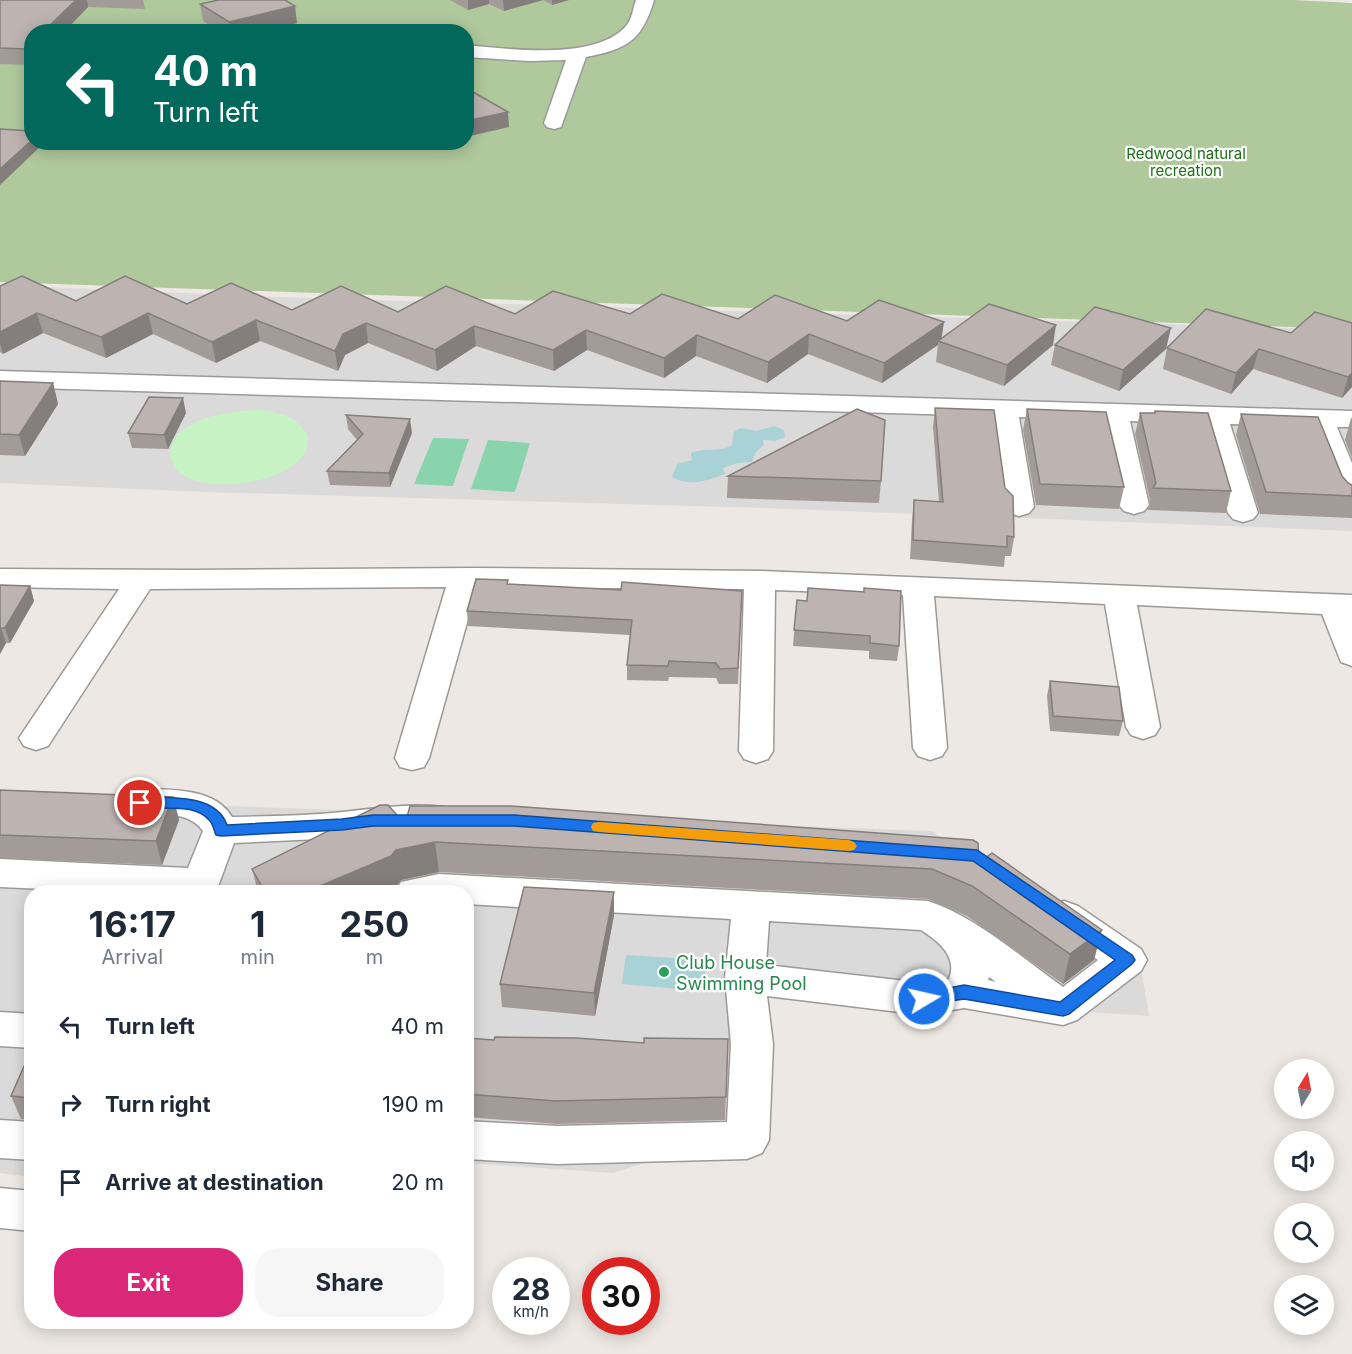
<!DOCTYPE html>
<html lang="en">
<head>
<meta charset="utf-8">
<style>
	:root { --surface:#fff; --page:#f6f6f7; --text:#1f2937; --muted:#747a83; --accent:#db2777 }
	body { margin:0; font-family:Inter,sans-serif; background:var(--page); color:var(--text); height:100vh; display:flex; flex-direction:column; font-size:22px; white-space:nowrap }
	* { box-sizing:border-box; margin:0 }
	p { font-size:20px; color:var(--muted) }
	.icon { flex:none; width:33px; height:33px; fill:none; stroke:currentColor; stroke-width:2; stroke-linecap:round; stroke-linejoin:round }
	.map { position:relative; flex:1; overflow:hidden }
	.side { position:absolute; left:24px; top:885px; width:450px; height:444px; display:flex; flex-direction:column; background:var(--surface); border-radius:24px; box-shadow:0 3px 15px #0003 }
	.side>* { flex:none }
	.guide { position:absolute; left:24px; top:24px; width:450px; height:126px; border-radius:24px; box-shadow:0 3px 15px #0003; background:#00695c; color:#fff; overflow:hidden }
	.needle { width:39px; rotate:10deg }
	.tools { position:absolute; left:1274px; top:1059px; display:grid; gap:12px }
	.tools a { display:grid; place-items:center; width:60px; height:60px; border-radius:50%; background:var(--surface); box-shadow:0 3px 15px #0003; font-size:30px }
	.speed { position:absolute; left:492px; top:1257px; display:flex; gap:12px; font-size:30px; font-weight:700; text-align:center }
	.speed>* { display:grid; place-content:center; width:78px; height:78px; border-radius:50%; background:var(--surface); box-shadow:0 3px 15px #0003; line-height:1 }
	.speed small { font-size:15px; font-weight:400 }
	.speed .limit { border:9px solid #d22; background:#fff; color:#111 }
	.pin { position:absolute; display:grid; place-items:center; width:51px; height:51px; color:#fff; margin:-26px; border:3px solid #fff; border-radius:50%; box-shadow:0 2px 6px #0007 }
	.me { position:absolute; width:66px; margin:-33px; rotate:81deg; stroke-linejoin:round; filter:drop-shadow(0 0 4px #0008) }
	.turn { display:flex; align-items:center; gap:21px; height:126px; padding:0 30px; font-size:27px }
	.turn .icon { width:78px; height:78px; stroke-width:2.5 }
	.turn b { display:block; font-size:42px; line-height:51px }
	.eta { display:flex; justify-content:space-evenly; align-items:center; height:102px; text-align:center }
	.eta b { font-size:36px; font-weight:700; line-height:42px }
	.button { display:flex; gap:12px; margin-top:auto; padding:12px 30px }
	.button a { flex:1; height:69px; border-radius:24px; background:var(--accent); color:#fff; font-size:24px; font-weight:700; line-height:69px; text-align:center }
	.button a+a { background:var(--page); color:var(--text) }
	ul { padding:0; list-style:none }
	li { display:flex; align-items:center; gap:18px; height:78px; padding:0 30px }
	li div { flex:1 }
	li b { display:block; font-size:22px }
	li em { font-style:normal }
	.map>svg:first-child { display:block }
	.residential { fill:#dbdada }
	.forest { fill:#afc89c; fill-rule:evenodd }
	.park { fill:#c7f3c4 }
	.pitch { fill:#89d4ad }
	.water { fill:#a8d2d6 }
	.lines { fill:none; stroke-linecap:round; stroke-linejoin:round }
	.minor-casing { stroke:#9a9a9a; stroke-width:3 }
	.minor { fill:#fff; fill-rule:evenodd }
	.wall { fill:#a39b98 }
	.shaded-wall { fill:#847e7c }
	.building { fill:#bdb4b1; stroke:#847e7c; stroke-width:1.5 }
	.route { fill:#1a73e8; stroke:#114b97; stroke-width:1.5 }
	.slow { fill:#f59e0b }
	.leisure-dot { fill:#2e9e5b; stroke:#fff; stroke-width:2 }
	.labels { text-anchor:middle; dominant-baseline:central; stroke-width:4.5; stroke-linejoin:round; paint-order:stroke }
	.far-park-label { font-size:15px; fill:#1b6f16; stroke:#fff }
	.leisure-label { font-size:18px; fill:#27864d; stroke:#fff; text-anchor:start }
</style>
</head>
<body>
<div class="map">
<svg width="1352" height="1354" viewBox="0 0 1352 1354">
	<rect width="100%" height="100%" fill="#ede8e4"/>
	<g class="residential">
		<path d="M0,285L249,296L1352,330V531L766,508L206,492L0,483Z"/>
		<path d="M0,798L932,831L1141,969L1149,1016L754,991L741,1131L613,1173L467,1163L466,892H32L31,1177L0,1173Z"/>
	</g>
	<path class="forest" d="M0,0H1293L1352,3V329L0,282ZM32,32H466V142H32Z"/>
	<path class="park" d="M260,410C283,414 295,415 308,436C308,440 308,446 306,450C292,484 200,497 176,469C173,465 172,460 170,456C171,452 171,446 173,442C187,415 234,411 260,410Z"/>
	<g class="pitch">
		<path d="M433,438L469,439L453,486L414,484Z"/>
		<path d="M488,440L530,443L515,492L471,489Z"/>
	</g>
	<g class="water">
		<path d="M774,426L784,430L785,437L775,441L763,440L764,445L756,452L752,462L737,463L723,468L725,474C706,481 690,487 672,477L677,464L692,460L691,453C705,447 719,453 732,445L734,432L741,428L757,431Z"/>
		<path d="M626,955L707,960L702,991L622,984Z"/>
	</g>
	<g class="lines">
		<g class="minor-casing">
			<g id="minor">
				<path d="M636,0H654C642,41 627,49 586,57L561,127L554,129L547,127L544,123L566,60L530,61L466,57V45C508,49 596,61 626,26C632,20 633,8 636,0Z"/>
				<path d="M0,371L1352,411V427H1337L1352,463V506L1342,503L1337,497L1309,426L1230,424L1258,513L1253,519L1243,522L1233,519L1228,513L1202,423L1130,421L1149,505L1144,511L1134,514L1124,511L1119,505L1102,420L1019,417L1034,507L1029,513L1019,516L1009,513L1004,507L992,416L0,387Z"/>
				<path d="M476,568L761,571L1352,595V666L1341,662L1322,614L1137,605L1160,727L1155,735L1143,739L1131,735L1126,727L1105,604L934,596L947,748L942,756L930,760L918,756L913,748L903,595L775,590L773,751L768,759L756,763L744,759L739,751L744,589L477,587L429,758L424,767L412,770L400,767L395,758L446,587L150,589L48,746L36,750L24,746L19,738L119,589L0,587V569L190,570Z"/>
				<path d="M131,789C163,790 213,785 232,817C268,816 306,816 343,812C379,808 427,800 463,811L468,820L463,829L450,833H373L342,838L234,843L216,892H112L0,887V859L188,868L203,831C185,805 145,819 118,811L113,802L118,793Z"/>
				<path d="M439,874L928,901C975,916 1022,958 1063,987L1098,960L1050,926L1045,916L1050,906L1064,901L1078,906L1141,949L1147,960L1141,971L1077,1020L1063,1025L964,1008L924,1015L767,996L773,1044L769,1140L762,1153L747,1159L557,1164L466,1159V1121L557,1126L727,1122L731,1044L725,978L731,919L466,904V892H395L401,882ZM769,921L921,930C938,941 958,956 949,979L924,983L766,965ZM989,977L996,982L988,980Z"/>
				<path d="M0,1012L32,1014V1048L0,1046Z"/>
				<path d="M0,1120L32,1122V1160L0,1158Z"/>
				<path d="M0,1188L32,1191V1231L0,1228Z"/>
			</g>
		</g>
		<use href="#minor" class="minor"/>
	</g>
	<g class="wall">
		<path d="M0,0H143L145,9L88,7L64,32H32L30,65L0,64Z"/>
		<path d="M450,0H569L552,5L543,0L504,11L489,4L468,10Z"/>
		<path d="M200,4L297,23L263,32H220L203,21Z"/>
		<path d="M0,286L76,301L187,304L292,310L398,312L630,314L738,319L847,321L942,339L1053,345L1004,386L936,362L938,345L882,383L808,354L767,383L696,356L664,378L587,350L554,371L476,346L437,371L368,343L345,355L338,371L260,341L216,363L153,334L106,358L43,333L3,354L0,352Z"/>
		<path d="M1352,323V387L1342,398L1253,369L1231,394L1163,369L1167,348L1291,333Z"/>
		<path d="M1055,345L1166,349L1119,391L1051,365Z"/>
		<path d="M0,381L53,383L58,404L25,456L0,455Z"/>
		<path d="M935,408L1005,488L1014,537L1011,556H1005L1004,567L910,559L912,520L914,500L939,502L933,427Z"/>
		<path d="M1027,409L1124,487L1119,509L1036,505L1023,430Z"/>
		<path d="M186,413L168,449L132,448L128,433Z"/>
		<path d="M1140,413L1231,491L1226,513L1148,510L1150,500L1135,434Z"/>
		<path d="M1241,414L1342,476L1348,483L1352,485V518L1260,514L1236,435Z"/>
		<path d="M346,415L412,433L390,487L330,485L327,471L357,440L348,429Z"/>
		<path d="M1351,418H1352V458L1345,440Z"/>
		<path d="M728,476L881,481L879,503L727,498Z"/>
		<path d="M508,584L621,590L742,591L738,684H719L716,678L669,677L668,681L627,680V665L630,635L468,626L467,611Z"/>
		<path d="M0,585L30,586L34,601L10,643H6L0,654Z"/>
		<path d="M797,600L899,646L897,661L869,659V651L793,646Z"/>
		<path d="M1050,681L1123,721L1119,736L1050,731L1047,696Z"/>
		<path d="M0,790L173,797L179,820L162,865L0,858Z"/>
		<path d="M405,824L979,863L1094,960L1063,984L967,916L928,899L439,872L401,880L396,886L381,892H258L252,869Z"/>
		<path d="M614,892V915L595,1016L502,1007L500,984Z"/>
		<path d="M466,1038L494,1040L644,1043L728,1039L725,1120L557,1124L466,1117Z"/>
		<path d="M32,1048V1120L21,1119L11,1096Z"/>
	</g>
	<g class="shaded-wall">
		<path d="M76,0H87L88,7L64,32H43Z"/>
		<path d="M468,0H489V4L468,10Z"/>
		<path d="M503,0H543L504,11Z"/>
		<path d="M552,0H569L552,5Z"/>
		<path d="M295,6L297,23L263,32H231L229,22Z"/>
		<path d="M32,43V64L30,65L26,49Z"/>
		<path d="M508,112L509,127L466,137V121Z"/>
		<path d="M32,140V142H43V144L0,185V169Z"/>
		<path d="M37,313L43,333L3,354L0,343V332Z"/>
		<path d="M148,313L153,334L106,358L101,337Z"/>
		<path d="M256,320L260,341L216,363L212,342Z"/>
		<path d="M944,322L941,342L938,341V345L882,383L884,363Z"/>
		<path d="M366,323L368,343L345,355L338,371L335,351L343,334Z"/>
		<path d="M1056,325L1053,345L1004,386L1007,365Z"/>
		<path d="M474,326L476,346L437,371L435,350Z"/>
		<path d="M1171,328L1166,349L1119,391L1123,370Z"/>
		<path d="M586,330L587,350L554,371L553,350Z"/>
		<path d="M809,334L808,354L767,383L768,362Z"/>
		<path d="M697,335L696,356L664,378V358Z"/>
		<path d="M1259,349L1253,369L1231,394L1236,373Z"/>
		<path d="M1352,373V387L1342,398L1348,377Z"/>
		<path d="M53,383L58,404L25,456L19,435Z"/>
		<path d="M183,398L186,413L168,449L164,435Z"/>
		<path d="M410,419L412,433L390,487L389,473Z"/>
		<path d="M30,586L34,601L10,643L5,628Z"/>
		<path d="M1,628L6,643L0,654V630Z"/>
		<path d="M173,797L179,820L162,865L156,841Z"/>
		<path d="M435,842L439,872L401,880L396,886L381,892H306L396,850Z"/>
		<path d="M614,892V915L595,1016L594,993Z"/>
		<path d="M1102,930L1094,960L1063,984L1070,954Z"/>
	</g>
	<g class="building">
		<path d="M0,0H76L43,32H32V43L26,49L0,48Z"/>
		<path d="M219,0H285L295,6L229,22L200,4Z"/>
		<path d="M466,88L508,112L466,121Z"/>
		<path d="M0,129L32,131V140L0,169Z"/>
		<path d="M22,276L76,301L125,276L187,304L231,283L292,310L341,286L398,312L446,286L515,314L553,291L630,314L662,294L738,319L775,295L847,321L879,300L944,322L884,363L809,334L768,362L697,335L664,358L586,330L553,350L474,326L435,350L366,323L343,334L335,351L256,320L212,342L148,313L101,337L37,313L0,332V286Z"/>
		<path d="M989,304L1056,325L1007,365L938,341Z"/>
		<path d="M1095,307L1171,328L1123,370L1055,345Z"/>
		<path d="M1206,309L1291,333L1315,312L1352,323V373L1348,377L1259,349L1236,373L1167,348Z"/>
		<path d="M0,381L53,383L19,435L0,434Z"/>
		<path d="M149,397L183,398L164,435L128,433Z"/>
		<path d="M935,408L994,410L1005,488L1013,496L1014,537L1007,536V547L913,540L914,500L943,502Z"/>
		<path d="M857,409L885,420L881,481L728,476Z"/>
		<path d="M1027,409L1106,412L1124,487L1040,484Z"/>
		<path d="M1155,411L1208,413L1231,491L1153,488L1156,483L1140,413H1155Z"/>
		<path d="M1241,414L1318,417L1342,476L1348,483L1352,485V496L1266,492Z"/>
		<path d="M346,415L410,419L389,473L327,471L363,434Z"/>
		<path d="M476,579L508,580L507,584L621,590L622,582L742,591L738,668L720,669L716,663L669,661L668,666L627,665L632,620L467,611Z"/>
		<path d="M0,585L30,586L5,628H1L0,630Z"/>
		<path d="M808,588L864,592V588L901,591L899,646L870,643V636L794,630L797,600L807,601Z"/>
		<path d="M1050,681L1119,687L1123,721L1053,716Z"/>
		<path d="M0,790L173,797L156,841L0,835Z"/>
		<path d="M380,805H388L405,824L410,806H511L973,840L978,843L979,863L992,853L1102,930L1070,954L972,886L932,869L435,842L396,850L391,856L306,892H265L252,869Z"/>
		<path d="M524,887L614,892L594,993L500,984Z"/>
		<path d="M495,1037L576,1038L644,1043V1038L728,1039L726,1097L555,1101L466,1094V1038L494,1040Z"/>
		<path d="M32,1048V1098L11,1096Z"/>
	</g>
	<path class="route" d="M140,797C167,798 216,793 227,825L342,819L373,815H514L977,850L1132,955L1135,960L1132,964L1069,1014L1063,1016L964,999L924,1005L918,1003L916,999L918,994L964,985L1060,1002L1115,960L973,861L514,826H373L342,830L221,836L216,835C214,831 213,824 210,821C193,800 158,813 135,806L133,803Z"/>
	<path class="slow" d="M599,822L849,840L854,842L857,846L854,850L849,851L599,832L593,831L591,827L593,823Z"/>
	<circle class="leisure-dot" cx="664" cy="972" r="6"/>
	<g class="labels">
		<g class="far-park-label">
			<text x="1186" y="153">Redwood natural<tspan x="1186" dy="17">recreation</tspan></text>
		</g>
		<g class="leisure-label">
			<text x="676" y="962">Club House<tspan x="676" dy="21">Swimming Pool</tspan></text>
		</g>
	</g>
</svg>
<div class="tools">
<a><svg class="needle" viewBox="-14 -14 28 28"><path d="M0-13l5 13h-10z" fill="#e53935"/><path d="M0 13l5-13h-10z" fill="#747a83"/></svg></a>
<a><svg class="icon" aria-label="sound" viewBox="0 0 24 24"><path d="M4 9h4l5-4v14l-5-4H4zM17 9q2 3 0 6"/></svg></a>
<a><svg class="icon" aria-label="search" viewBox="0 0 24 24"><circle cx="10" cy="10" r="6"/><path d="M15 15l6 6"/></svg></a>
<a><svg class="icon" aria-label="layers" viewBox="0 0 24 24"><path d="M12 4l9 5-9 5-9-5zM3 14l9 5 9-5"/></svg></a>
</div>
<div class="speed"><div>28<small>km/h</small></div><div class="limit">30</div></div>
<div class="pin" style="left:140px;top:803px;background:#d93025"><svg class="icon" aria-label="arrive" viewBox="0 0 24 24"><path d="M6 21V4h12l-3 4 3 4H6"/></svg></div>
<svg class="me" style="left:924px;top:999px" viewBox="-20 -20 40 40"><circle r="17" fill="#1a73e8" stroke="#fff" stroke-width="3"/><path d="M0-11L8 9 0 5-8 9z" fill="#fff"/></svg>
<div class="guide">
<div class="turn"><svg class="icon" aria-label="left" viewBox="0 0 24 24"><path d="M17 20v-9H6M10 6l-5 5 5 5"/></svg><div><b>40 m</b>Turn left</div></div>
</div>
<section class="side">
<div class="eta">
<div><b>16:17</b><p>Arrival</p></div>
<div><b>1</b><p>min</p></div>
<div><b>250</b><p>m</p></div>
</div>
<ul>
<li><svg class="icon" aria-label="left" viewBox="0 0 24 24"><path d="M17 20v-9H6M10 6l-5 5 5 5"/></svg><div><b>Turn left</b></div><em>40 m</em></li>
<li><svg class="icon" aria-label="right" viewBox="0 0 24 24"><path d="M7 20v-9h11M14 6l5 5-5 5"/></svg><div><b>Turn right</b></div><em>190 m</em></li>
<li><svg class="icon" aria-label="arrive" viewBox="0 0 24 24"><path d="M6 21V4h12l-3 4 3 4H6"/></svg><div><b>Arrive at destination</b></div><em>20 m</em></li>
</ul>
<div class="button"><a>Exit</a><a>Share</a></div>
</section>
</div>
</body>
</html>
